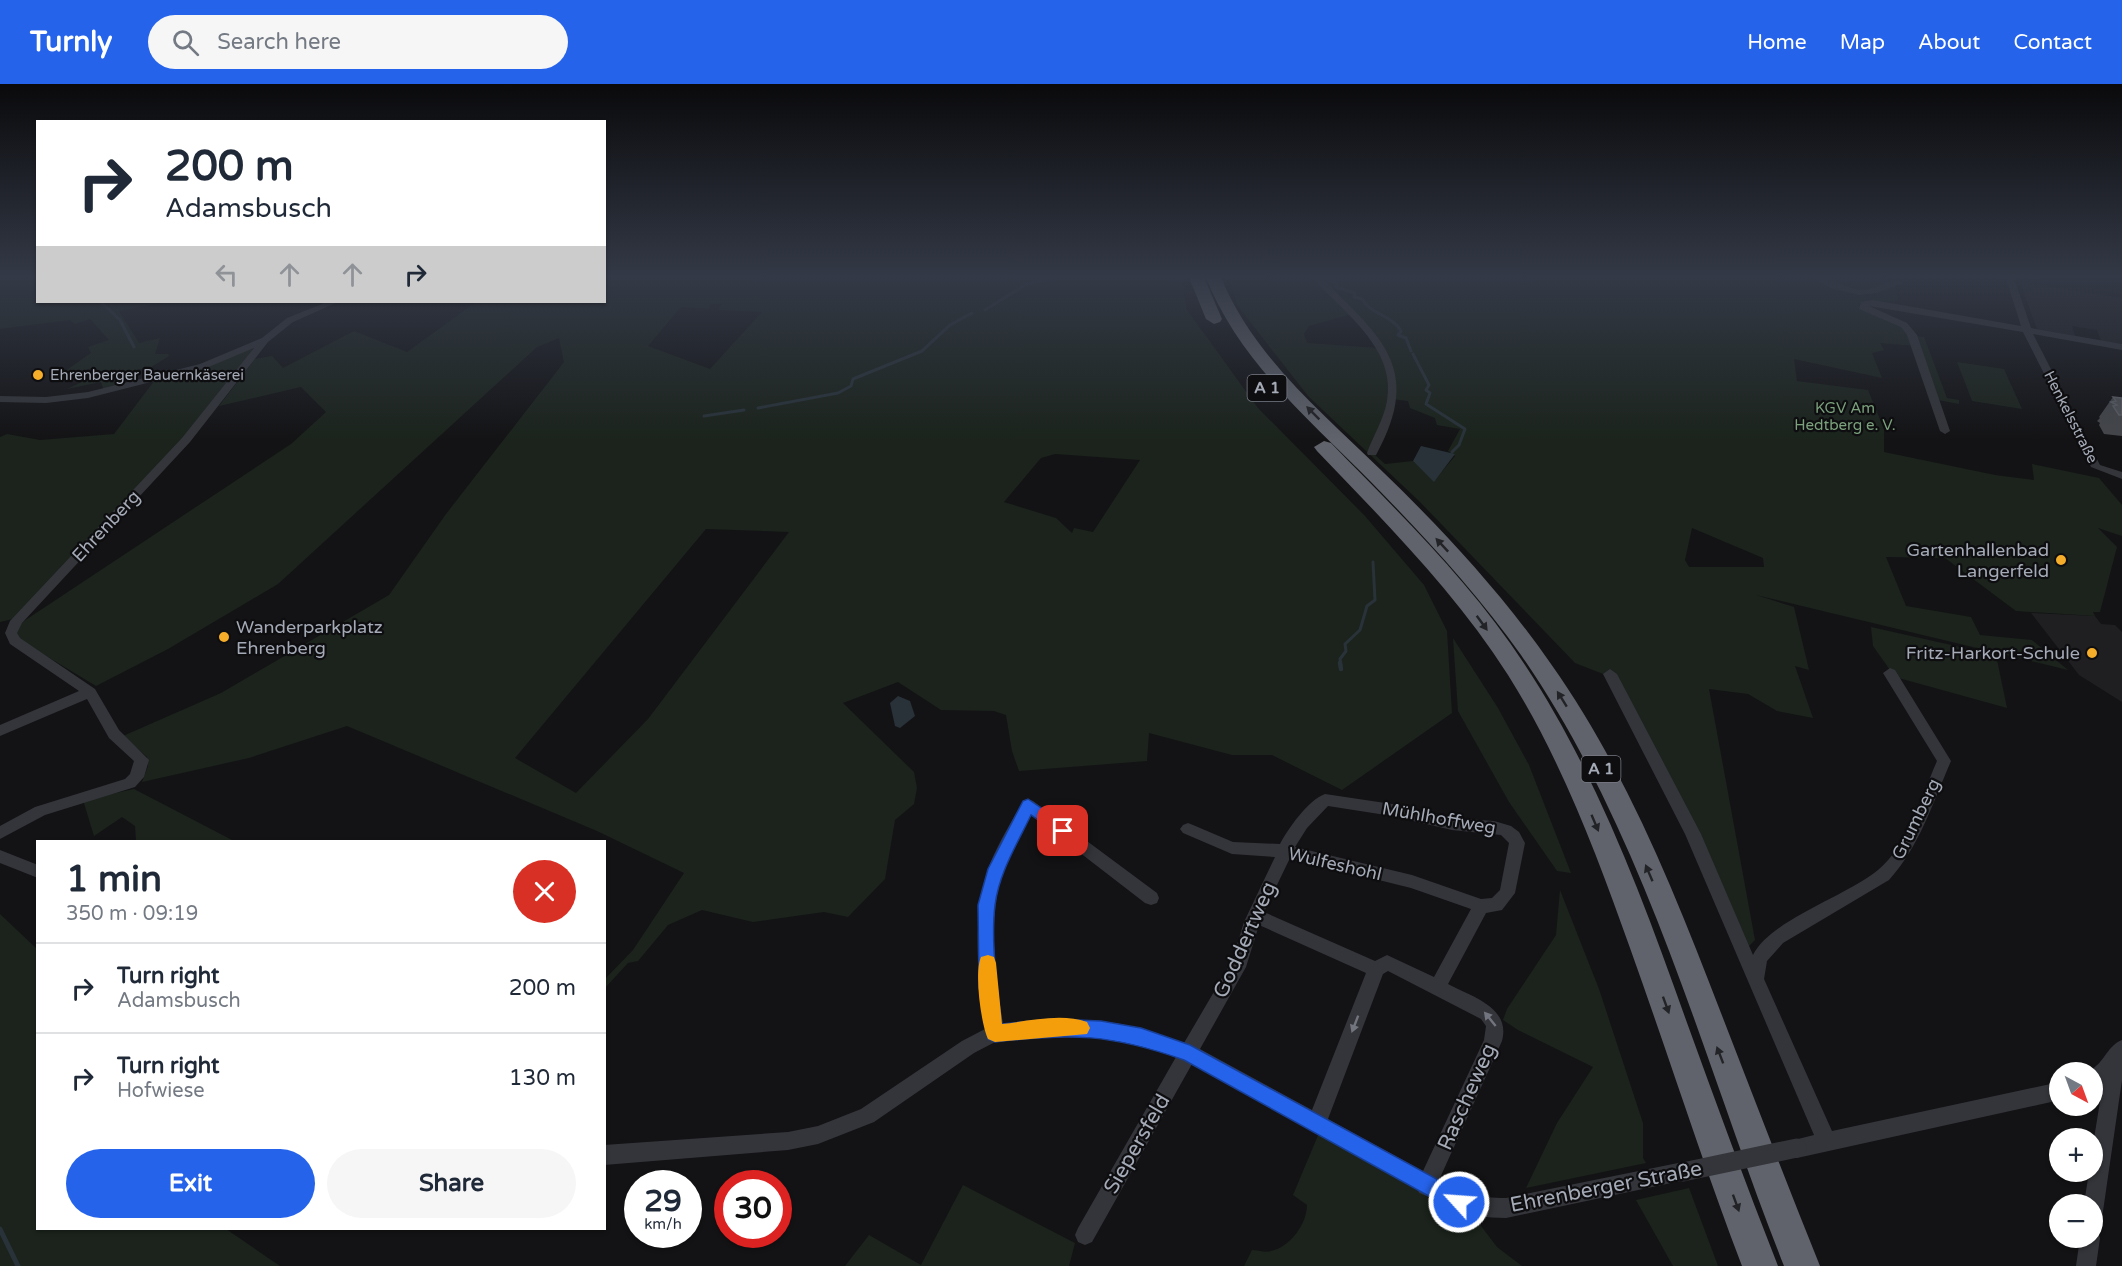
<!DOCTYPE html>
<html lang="en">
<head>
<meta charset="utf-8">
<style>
	:root { --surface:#fff; --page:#f6f6f7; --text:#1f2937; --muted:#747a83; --line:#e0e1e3; --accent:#2563eb }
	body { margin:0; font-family:"Varela Round",sans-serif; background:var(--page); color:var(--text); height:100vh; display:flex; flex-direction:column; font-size:22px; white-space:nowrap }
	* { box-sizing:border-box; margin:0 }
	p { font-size:20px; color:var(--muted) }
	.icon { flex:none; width:33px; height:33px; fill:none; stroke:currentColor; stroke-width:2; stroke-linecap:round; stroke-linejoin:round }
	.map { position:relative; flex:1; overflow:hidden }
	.side { position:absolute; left:36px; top:756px; width:570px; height:390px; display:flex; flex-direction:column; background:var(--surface); border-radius:0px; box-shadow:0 2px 4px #0004 }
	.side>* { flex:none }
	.top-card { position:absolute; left:36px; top:36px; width:570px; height:183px; border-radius:0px; box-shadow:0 2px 4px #0004; background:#fff; color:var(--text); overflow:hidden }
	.needle { width:39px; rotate:139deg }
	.buttons { position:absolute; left:2049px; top:978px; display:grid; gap:12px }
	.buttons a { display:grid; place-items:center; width:54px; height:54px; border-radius:50%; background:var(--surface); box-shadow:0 2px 4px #0004; font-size:30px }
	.speed { position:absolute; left:624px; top:1086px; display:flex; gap:12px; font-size:30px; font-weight:700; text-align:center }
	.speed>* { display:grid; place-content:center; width:78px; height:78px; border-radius:50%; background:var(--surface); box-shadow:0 2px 4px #0004; line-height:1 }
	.speed small { font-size:15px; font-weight:400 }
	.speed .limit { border:9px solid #d22; background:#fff; color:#111 }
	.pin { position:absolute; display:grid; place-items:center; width:51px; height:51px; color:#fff; margin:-26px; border-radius:12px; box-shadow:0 3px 9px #0006 }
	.me { position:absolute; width:66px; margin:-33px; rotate:296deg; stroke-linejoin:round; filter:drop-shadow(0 0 4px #0008) }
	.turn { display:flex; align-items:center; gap:21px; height:126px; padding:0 30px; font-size:27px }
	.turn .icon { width:78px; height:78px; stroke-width:2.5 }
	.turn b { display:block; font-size:42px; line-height:51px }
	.lanes { display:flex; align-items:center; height:57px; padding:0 30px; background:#0003; justify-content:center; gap:30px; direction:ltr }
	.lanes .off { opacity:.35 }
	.round { display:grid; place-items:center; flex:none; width:63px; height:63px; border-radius:32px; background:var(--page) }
	.summary { display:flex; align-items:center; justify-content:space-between; height:102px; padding:0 30px }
	h1 { font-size:36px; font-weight:700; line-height:45px }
	.primary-button { display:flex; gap:12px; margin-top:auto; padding:12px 30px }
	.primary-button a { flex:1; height:69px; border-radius:36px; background:var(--accent); color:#fff; font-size:24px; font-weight:700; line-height:69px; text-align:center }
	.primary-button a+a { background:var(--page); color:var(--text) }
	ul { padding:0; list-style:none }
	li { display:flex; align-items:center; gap:18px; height:90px; padding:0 30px; border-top:2px solid var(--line) }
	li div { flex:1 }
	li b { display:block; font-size:22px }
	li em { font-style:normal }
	header { display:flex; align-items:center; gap:36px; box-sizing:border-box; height:84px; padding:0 30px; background:var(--accent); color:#fff }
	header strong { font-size:28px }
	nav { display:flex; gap:33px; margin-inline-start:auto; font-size:21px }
	.search { width:420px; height:54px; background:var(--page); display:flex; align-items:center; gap:15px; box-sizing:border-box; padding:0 21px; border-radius:33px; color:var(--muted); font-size:22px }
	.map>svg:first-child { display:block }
	.built { fill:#1f1f22 }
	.green { fill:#1b231c; fill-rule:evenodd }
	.water { fill:#293239 }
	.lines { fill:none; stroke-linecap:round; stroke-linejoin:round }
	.stream-far2 { stroke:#293239; stroke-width:3 }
	.stream-far1 { stroke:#293239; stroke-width:4.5 }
	.stream { stroke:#293239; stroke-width:5 }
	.street { fill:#34353a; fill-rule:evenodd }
	.highway { fill:#60636b; fill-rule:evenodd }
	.street-bridge { stroke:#34353a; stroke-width:19 }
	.wall { fill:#44464a }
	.building { fill:#4f5056; stroke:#5c5e65; stroke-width:1.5 }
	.oneway { fill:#222327 }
	.oneway2 { fill:#72757e }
	.route { fill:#2563eb; stroke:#184099; stroke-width:1.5 }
	.slow { fill:#f59e0b }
	.poi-dot { fill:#f6ae2a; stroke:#0e0e10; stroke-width:2 }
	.labels { text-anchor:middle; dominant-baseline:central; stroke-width:4.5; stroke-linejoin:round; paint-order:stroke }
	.far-poi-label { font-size:15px; fill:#a4aab6; stroke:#0e0e10; text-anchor:start }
	.far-park-label { font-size:15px; fill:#7ba17d; stroke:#0e0e10 }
	.far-street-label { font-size:15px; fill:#a4aab6; stroke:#0e0e10 }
	.shield { fill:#0e0e10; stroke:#777b84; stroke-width:1.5 }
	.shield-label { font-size:16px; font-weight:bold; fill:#a4aab6 }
	.street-label { font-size:18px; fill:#a4aab6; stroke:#0e0e10 }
	.poi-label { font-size:18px; fill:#a4aab6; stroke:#0e0e10; text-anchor:end }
	.near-street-label { font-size:21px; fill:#a4aab6; stroke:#0e0e10 }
</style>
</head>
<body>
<header>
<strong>Turnly</strong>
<div class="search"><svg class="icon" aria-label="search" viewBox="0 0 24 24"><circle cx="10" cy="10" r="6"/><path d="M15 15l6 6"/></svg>Search here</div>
<nav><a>Home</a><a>Map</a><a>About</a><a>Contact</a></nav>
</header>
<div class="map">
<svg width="2122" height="1182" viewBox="0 0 2122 1182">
	<rect width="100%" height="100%" fill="#131315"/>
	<g class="built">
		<path d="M2020,198L2122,214V260L2101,257L2097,246L2072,242L2075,252L2037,245Z"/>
		<path d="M2031,529L2095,532L2101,540L2115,541L2122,548V618L2079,591Z"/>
	</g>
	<g class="green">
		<path d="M0,191H37L38,218H164L119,227L139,259L160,254L155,270H168L169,272L148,285H139L120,302L104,307L101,298L67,305L96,291L92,284L54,295L91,269L88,263L109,256L90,235L75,240L70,236L0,245Z"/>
		<path d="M605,191H1181L1187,226L1258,324L1365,432L1424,501L1447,547L1452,629L1342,706L1272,671H1232L1149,649L1147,677L1019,687L1012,667L1006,631L994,627L941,626L898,598L843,619L914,688L917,704L914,720L895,736L885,795L848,833L824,828L753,838L702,826L668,841L638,877L628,879L605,904V895L633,866L684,789L597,747L347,642L249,674L142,698L148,682L147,673L123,652L221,609L389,511L446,430L564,278L559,254L537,263L278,500L168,565L96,602L18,555L16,545L24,537L291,360L326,328L301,303L219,322L255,275L272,272L283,284L354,247L407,268L476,218H604ZM711,220H722L718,226L762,228L710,285L648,262L681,223L708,225ZM1055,370L1140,376L1093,448L1074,444L1072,449L1056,434L1004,418L1041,374ZM706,445L789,448L648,635L576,709L515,674Z"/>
		<path d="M1228,191H1831L1892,196L1898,214L1895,218L1874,217L1858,220L1861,224L1901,242L1907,251L1924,253L1947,314L1959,316V320L1938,316L1918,262L1880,259L1884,266L1872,269L1882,294L1794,275L1797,297L1868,306L1884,345V368L1995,391L2034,396L2032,380L2099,394L2122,421V452L2098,444L2117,463L2100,528H2093L2095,532L2016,527L1945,474L1886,473L1906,522L1971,533L1980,551L2032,556L2068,586L1756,511L1794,523L1809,586L1795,582L1813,634L1777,627L1748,610L1709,605L1755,856L1747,864L1616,595L1575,579L1420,418L1308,312L1237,221ZM1352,230L1379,264L1307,259L1304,250L1309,242ZM1391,315L1408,317L1410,324L1435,334L1437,341L1460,345L1448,367L1455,372L1434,397L1413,377L1385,380L1373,369ZM1692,444L1763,474L1764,483H1689L1685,476Z"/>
		<path d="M250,265L255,266L181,358L13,535L0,538V353L7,350L40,356L114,350L155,296Z"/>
		<path d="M1957,278L2004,285L2022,325L1972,317Z"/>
		<path d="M1871,543L1996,571L2007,624L1895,593L1873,562Z"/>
		<path d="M1453,554L1498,624L1529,681L1571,789L1557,787L1509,718L1458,627Z"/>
		<path d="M134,705L234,757H136L135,742L122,733L94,752L83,716Z"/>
		<path d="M1560,806L1599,905L1643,1039V1074L1646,1079L1526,1104L1557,1039L1593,983L1518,946L1503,936L1507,925L1556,851Z"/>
		<path d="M0,830L37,865L38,1144L226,1145L280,1182H0Z"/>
		<path d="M1319,1049L1435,1117L1478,1138L1497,1163L1522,1182H1244L1252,1166C1257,1166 1266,1169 1271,1167C1290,1163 1307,1140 1307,1121L1293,1111Z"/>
		<path d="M963,1101L1075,1159L1069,1182H845L869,1151L921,1181Z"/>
		<path d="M1689,1104L1718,1182H1673L1636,1116Z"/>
	</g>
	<g class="water">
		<path d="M1421,362L1455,370L1434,398L1413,377Z"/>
		<path d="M898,612L910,617L915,632L900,644L895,642L890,619Z"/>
	</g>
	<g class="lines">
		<g class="stream-far2">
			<path d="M1334,191L1330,192V197L1338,200L1336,203L1355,209L1354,213L1362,215C1370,230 1392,231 1401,247L1398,251L1406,254L1411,267"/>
			<path d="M101,218L120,236L134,263"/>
			<path d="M985,226L1025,201L1061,191"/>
			<path d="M1413,270L1429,301L1426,306L1430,309L1426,320L1465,345L1459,361L1452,368"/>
			<path d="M758,324L838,309L851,302L853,295L922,267L950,241L972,229"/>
			<path d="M704,332L744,326"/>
			<path d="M1341,581L1340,575L1346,567L1345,560L1360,546L1367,522L1375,516L1373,478"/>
		</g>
		<path class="stream-far1" d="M1340,579L1341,585"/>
		<path class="stream" d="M0,1145L18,1182"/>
		<g class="street">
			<path d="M1310,191H1319C1379,252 1425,283 1376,371H1368L1367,369C1373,352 1384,335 1387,317C1397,263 1341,227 1310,191Z"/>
			<path d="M1810,191C1828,191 1843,205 1862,206C1876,206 1890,191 1903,199L1876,209L1859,211L1831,204Z"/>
			<path d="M2005,191H2013L2031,244L2122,260V266L2033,250L2100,381L2122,388V395L2091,383L2023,248L1869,222L1907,239L1917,251L1950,347L1945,350L1940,347L1907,251L1901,243L1859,225L1861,218L1873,216L2021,242Z"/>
			<path d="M327,218H338L293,238L268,258L190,358L22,539L17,549L20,554L95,605L119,646L149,676L144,693L135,703L45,731L0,755V742L35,723L125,695L130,690L134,677L109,654L87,615L0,652V641L79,607L10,560L5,549L10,537L182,354L254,264L206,284L88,314L46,319L0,318V312L46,313L88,308L200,280L262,254L287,234Z"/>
			<path d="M1890,584L1895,586L1951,677C1933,718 1920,762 1889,796L1783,859L1767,877L1764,895L1832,1047L2060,998V1016L1797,1074L1790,1071L1787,1064L1790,1057L1814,1051L1685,750L1603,590L1610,585L1617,590L1701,750L1753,871C1770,836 1847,812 1878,786C1909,760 1921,713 1937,677L1883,589Z"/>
			<path d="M1325,710L1392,720L1452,734L1494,737L1511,742L1519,748L1525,759L1515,809L1502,826L1486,829L1448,900C1472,913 1511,923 1502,957L1439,1096C1463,1109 1478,1114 1506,1114L1683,1078L1690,1081L1693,1088L1690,1095L1506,1134C1466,1134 1453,1123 1419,1109L1418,1106L1192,980L1092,1158L1085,1161L1078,1158L1075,1151L1078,1144L1176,973L1141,961L1101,953L1053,951L997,957L974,969L874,1038L818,1060L788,1066L604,1081V1061L788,1048L818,1042L861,1025L962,957L985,945C978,894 972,838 987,788C995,764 1011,739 1023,717L1028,715L1033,717L1157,809L1159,814L1157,819L1151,821L1145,819L1031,731C1022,749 1011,766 1004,785C987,830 995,893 1003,940C1035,937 1067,934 1099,937C1129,939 1157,950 1184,959L1232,877L1244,838L1275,773L1232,770L1183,749L1180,745L1183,741L1188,739L1193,741L1233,758L1280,760C1288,745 1308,716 1325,710ZM1328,722L1392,732L1452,746L1501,751L1509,759L1500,806L1492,814L1481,815L1412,791L1295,763L1307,744ZM1290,774L1411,804L1471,825L1434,893L1387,871L1375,877L1264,828ZM1259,841L1366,889L1312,1026L1200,965L1246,883ZM1388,887L1481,935L1486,942L1484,956L1423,1087L1328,1035L1383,890Z"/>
			<path d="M0,766L38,781V794L0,779Z"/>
			<path d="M2122,956V996L2102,1134L2099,1141L2092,1144V1120H2084L2089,1088H2092V1067L2103,999L2092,1004V988H2086C2104,982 2106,962 2122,956Z"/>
			<path d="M2092,1145L2097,1147L2100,1154L2096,1182H2076L2080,1154H2092Z"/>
		</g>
		<g class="highway">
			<path d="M1188,191H1203L1222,235L1220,238L1214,240L1206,235Z"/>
			<path d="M1205,191H1220C1253,273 1323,329 1384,389C1445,448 1503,511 1551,580C1626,686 1675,809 1721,929C1754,1014 1786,1098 1820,1182H1784C1703,978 1648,754 1521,571C1477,509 1425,453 1372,399C1309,335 1238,277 1205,191Z"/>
			<path d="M1324,357L1331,359C1399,429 1472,499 1525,581C1597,690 1643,815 1686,936C1716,1019 1746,1101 1778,1182H1742C1702,1077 1668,970 1630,864C1597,771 1561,675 1508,591C1455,508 1385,438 1317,367L1314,363Z"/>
		</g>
		<path class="street-bridge" d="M1683,1088L1797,1064"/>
	</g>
	<path class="wall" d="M2113,313L2122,314V352L2104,350L2099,341L2100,339L2097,337L2100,334L2099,333Z"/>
	<path class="building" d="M2113,313L2122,314V331H2119L2113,322L2117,321L2111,318L2116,317Z"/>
	<defs><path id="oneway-solid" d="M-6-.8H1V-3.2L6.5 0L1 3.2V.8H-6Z" transform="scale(1.5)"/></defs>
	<g class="oneway">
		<use href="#oneway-solid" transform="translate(1313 329) rotate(-135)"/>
		<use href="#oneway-solid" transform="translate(1442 461) rotate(-133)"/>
		<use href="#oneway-solid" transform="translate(1482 539) rotate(54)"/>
		<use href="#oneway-solid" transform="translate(1562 615) rotate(-122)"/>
		<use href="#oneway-solid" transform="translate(1595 739) rotate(67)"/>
		<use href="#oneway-solid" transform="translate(1649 789) rotate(-113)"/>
		<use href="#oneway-solid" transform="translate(1666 921) rotate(70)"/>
		<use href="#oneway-solid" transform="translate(1720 971) rotate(-111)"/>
		<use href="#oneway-solid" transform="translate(1736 1119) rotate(70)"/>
	</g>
	<g class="oneway2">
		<use href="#oneway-solid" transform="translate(1490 935) rotate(-129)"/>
		<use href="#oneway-solid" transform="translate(1355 940) rotate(111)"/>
	</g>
	<linearGradient id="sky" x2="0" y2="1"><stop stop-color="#0a0a0c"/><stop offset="0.54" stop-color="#333946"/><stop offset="1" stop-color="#333946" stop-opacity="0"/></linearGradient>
	<rect width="2122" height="357" fill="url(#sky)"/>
	<path class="route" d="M1028,715L1069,743L1071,747L1063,754L1031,731C1017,760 999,789 995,821C991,854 997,907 1002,940L1053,935L1101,937L1141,944L1190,961L1466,1111L1469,1118L1466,1125L1459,1128L1452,1125L1184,976C1111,950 1071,949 995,958L988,955L979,903L978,821L988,785L1023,717Z"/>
	<path class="slow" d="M988,871L994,873L996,879L1002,940C1029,937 1062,929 1087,938L1090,944L1087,950L995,958L988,955C981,940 974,889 981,873Z"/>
	<g class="poi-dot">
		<circle cx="38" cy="291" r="6"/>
		<circle cx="2061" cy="476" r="6"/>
		<circle cx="224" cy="553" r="6"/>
		<circle cx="2092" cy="569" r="6"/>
	</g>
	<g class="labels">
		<g class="far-poi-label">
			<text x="50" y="291">Ehrenberger Bauernkäserei</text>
		</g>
		<g class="far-park-label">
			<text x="1845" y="324">KGV Am<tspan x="1845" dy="17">Hedtberg e. V.</tspan></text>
		</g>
		<g class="far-street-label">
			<text transform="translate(2071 333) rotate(63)">Henkelsstraße</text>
		</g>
		<g class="shield">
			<rect x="1247.5" y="291" width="39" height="26" rx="4.5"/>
			<rect x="1581.5" y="672" width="39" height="26" rx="4.5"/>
		</g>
		<g class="shield-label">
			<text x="1267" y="304">A 1</text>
			<text x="1601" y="685">A 1</text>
		</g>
		<g class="street-label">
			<text transform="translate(106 442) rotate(-47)">Ehrenberg</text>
			<text transform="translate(1439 734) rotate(10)">Mühlhoffweg</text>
			<text transform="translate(1916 735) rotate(-64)">Grumberg</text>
			<text transform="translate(1335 780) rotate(13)">Wulfeshohl</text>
		</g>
		<g class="poi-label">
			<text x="2049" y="466">Gartenhallenbad<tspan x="2049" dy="21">Langerfeld</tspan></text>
			<text x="236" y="543" text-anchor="start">Wanderparkplatz<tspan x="236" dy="21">Ehrenberg</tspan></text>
			<text x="2080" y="569">Fritz-Harkort-Schule</text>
		</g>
		<g class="near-street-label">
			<text transform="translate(1245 856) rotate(-66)">Goddertweg</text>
			<text transform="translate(1467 1013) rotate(-66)">Rascheweg</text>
			<text transform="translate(1137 1060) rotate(-60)">Siepersfeld</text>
			<text transform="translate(1606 1103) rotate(-11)">Ehrenberger Straße</text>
		</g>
	</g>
</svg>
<div class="buttons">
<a><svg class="needle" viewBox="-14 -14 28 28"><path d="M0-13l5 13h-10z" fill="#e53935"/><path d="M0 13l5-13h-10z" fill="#747a83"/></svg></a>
<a>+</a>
<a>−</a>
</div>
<div class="speed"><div>29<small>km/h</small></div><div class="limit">30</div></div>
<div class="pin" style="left:1063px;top:747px;background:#d93025"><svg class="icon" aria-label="arrive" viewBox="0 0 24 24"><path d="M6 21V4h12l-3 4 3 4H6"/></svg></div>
<svg class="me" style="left:1459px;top:1118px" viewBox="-20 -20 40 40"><circle r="17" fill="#2563eb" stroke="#fff" stroke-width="3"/><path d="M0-11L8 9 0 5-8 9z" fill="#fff"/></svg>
<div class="top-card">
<div class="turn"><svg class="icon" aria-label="right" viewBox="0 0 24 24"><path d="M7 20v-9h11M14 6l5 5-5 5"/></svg><div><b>200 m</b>Adamsbusch</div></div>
<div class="lanes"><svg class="icon off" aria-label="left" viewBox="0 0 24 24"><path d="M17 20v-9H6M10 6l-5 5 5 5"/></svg><svg class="icon off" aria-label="ahead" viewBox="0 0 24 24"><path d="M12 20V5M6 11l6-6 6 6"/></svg><svg class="icon off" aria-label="ahead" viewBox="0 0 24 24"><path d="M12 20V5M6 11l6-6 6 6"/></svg><svg class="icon" aria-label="right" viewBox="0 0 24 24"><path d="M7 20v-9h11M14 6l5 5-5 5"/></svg></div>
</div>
<section class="side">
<div class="summary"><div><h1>1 min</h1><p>350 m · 09:19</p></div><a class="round" style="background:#d93025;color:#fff"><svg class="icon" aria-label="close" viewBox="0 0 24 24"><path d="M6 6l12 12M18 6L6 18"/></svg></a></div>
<ul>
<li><svg class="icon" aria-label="right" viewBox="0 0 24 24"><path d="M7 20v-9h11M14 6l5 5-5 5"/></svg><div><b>Turn right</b><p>Adamsbusch</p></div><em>200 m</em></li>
<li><svg class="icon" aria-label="right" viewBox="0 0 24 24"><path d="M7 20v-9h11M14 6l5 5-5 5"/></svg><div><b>Turn right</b><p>Hofwiese</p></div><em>130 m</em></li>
</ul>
<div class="primary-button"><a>Exit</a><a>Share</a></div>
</section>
</div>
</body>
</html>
